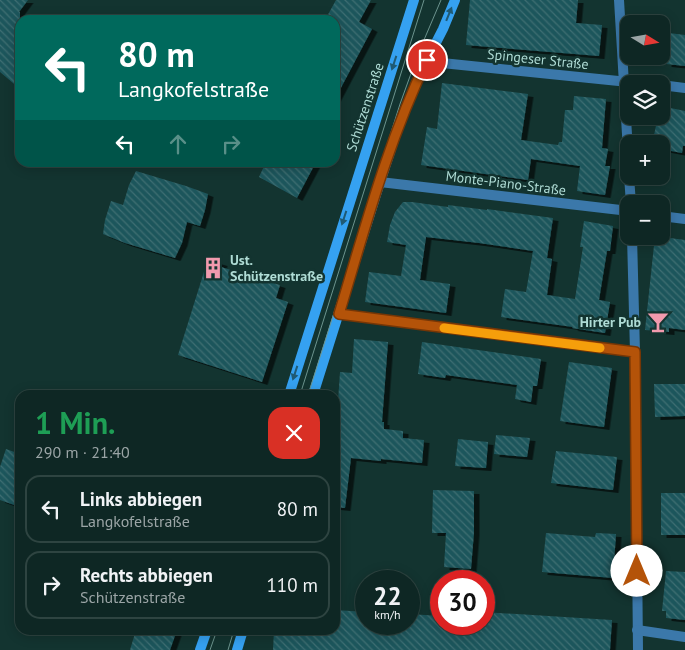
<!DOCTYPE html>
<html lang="de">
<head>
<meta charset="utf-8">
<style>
	:root { --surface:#0e2724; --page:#172f2c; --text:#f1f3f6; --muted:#9ba5a6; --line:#2e4441 }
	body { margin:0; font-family:"PT Sans",sans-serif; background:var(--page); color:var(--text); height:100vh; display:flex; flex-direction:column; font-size:19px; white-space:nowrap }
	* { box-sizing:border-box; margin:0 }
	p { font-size:16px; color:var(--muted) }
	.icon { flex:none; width:28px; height:28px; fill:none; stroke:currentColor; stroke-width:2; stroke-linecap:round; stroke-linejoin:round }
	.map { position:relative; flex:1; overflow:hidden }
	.panel { position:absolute; left:15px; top:390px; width:325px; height:245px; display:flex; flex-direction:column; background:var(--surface); border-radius:15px; box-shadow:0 2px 12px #0003,0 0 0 1px var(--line) }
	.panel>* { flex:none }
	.top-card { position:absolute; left:15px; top:15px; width:325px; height:152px; border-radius:15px; box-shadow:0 2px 12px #0003,0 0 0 1px var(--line); background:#00695c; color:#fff; overflow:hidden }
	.needle { width:32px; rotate:101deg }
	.buttons { position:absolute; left:620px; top:15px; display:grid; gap:10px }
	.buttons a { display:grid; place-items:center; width:50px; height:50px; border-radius:10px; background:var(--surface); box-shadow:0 2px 12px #0003,0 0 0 1px var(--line); font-size:25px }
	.speed { position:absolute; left:355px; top:570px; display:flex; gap:10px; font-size:25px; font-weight:700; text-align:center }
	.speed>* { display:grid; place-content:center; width:65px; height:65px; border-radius:50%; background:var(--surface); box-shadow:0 2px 12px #0003,0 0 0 1px var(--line); line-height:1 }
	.speed small { font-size:12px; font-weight:400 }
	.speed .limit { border:8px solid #d22; background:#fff; color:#111 }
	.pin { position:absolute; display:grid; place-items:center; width:42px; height:42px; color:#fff; margin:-21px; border:2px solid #fff; border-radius:50%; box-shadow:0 1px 5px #0007 }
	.me { position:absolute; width:55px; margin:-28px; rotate:0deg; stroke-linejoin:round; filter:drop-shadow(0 0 4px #0008) }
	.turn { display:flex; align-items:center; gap:18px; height:105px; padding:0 20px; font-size:22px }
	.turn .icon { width:65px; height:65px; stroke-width:2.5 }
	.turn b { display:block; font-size:35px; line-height:42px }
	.lanes { display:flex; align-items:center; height:48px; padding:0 20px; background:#0003; justify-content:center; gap:25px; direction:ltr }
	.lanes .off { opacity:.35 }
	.round { display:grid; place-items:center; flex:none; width:52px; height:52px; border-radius:15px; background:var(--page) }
	.overview { display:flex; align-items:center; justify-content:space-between; height:85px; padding:0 20px }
	h1 { font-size:30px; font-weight:700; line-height:38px; color:#1e9e55 }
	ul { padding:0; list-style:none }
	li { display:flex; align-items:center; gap:15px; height:68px; margin:0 10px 8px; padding:0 10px; border:2px solid var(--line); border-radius:15px }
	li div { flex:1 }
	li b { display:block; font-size:19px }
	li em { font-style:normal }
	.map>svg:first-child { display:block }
	.building { fill:url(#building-back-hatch); filter:url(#shadow) }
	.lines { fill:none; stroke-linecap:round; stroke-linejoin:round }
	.street { stroke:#3b78aa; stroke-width:10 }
	.secondary { stroke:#35a1f1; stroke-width:10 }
	.tram { stroke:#6c948e; stroke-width:1 }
	.oneway { fill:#1f5a74 }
	.route-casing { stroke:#753606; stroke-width:12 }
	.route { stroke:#b45309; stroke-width:9 }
	.slow { stroke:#f59e0b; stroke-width:9 }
	.labels { text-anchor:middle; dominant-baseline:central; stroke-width:5; stroke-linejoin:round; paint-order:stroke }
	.street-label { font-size:14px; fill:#afdcd5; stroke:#133430 }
	.poi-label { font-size:14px; font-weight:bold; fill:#afdcd5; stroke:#133430; text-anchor:start }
</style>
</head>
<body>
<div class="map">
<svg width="685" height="650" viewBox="0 0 685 650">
	<defs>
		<pattern id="building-back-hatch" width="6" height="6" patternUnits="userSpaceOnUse" patternTransform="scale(1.25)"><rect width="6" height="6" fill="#1f565c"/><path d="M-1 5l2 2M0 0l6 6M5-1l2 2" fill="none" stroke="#3d6e72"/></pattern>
		<filter id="shadow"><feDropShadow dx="5.5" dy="3" stdDeviation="0" flood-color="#0009"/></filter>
	</defs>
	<rect width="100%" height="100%" fill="#133430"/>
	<g class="building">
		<path d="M0,0H28L19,12H20V89L0,72Z"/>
		<path d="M336,0H371L359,22L372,29L335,99V20H325Z"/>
		<path d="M470,0H578L576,23L602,25L599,56L466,45Z"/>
		<path d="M669,33L685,35V66L666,64Z"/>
		<path d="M442,83L528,94L521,140L558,145L559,142H562L565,110H573L574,96L606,99L602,148L608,149L605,166H610L605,195L577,191L580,166L531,159L528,180L421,165L427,127L437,129Z"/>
		<path d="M661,106L685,111V146H683L682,153L661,149V144H655V140H653L658,116H661Z"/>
		<path d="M266,162H316L297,198L259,177Z"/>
		<path d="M136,171L186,186L208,194L205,210L200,226L187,222L182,243L175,258L125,243L103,234L105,220L111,201L123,205L129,185Z"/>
		<path d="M403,202H412L448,207V205L487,210V209L553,218L547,258L552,259L547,295L575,299L583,247H580L584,221L613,226L610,251H607L599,300L610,302L605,333L572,328L573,327L501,317L505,289L526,292L533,251L479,243L426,237L420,280L450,284L446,313L365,302L369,272L401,276L406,245L387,242L390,225L395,212Z"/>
		<path d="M655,236L685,240V330L669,328V332L645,330Z"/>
		<path d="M208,259L222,263L221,267L280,285L276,298L288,302L262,382L178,355Z"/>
		<path d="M354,339L388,342L382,422H384V429L403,431V438L424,440L422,463L381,459V461L351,458L345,508L335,507V429L336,430L340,372L352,373Z"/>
		<path d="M422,342L541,359L537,386H533L531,402L515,399L517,385L446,375L445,378L418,374Z"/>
		<path d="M569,362L612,368L604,427L560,421Z"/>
		<path d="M654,384H685V416L655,417Z"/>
		<path d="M496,435L530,438L527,457L494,454Z"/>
		<path d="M458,439L488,442L486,468L455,466Z"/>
		<path d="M6,449L20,454V507L0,500V467Z"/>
		<path d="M556,451L617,457L613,490L551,483Z"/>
		<path d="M433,490L474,491V532L471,569L444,567L446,533H432Z"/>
		<rect x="661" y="493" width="24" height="42"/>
		<path d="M546,533L595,537L596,533L616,534L613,578L542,572Z"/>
		<path d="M666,571L685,572V620L666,618V611H662Z"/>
		<path d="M335,610L366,612V624H409V614L441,616V624H484V612L612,620L610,650H273L274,630H335Z"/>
		<path d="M136,630H177L170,650H130Z"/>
	</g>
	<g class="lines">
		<g class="street">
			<path d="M619,0L629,168"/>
			<path d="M427,60L442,63L648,84"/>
			<path d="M661,85L685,88"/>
			<path d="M629,176L631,204"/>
			<path d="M380,182L629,211"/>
			<path d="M661,216L685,219"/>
			<path d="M632,236L635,352L638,650"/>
			<path d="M339,314L635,352"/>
			<path d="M637,630L685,637"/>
		</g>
		<g class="secondary">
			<path d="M289,395L414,0"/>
			<path d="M313,395L380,182L399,125L420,74L443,29L455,0"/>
			<path d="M200,650L207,630"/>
			<path d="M237,650L243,630"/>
		</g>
		<g class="tram">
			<path d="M300,395L424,0"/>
			<path d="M308,395L400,104L418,54L441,0"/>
			<path d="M210,650L217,630"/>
			<path d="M228,650L234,630"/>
		</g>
	</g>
	<defs><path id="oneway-solid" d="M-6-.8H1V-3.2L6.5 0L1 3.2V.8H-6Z" transform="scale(1.25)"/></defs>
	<g class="oneway">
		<use href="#oneway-solid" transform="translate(449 14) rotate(-68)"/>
		<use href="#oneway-solid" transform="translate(394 63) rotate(108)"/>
		<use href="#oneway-solid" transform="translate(344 218) rotate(108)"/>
		<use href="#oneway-solid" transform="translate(295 373) rotate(108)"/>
	</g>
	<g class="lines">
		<g class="route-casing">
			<path id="route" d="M427,60C388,141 365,228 339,314L635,352L637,571"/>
		</g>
		<use href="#route" class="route"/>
		<path class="slow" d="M444,328L600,348"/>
	</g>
	<defs>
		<g id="building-bare" transform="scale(1.725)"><path d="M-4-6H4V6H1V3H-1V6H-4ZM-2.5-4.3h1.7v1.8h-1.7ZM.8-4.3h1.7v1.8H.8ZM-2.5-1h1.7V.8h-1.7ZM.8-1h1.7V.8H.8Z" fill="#f29aae" stroke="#133430" stroke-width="2.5" paint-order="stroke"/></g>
		<g id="bar-bare" transform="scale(1.725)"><path d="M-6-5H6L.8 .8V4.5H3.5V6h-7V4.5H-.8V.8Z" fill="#f29aae" stroke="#133430" stroke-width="2.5" paint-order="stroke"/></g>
	</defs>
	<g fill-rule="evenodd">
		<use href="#building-bare" x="213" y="268"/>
		<use href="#bar-bare" x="658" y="322"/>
	</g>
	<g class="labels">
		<g class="street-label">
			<text transform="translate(538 59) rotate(6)">Spingeser Straße</text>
			<text transform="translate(365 107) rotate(-72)">Schützenstraße</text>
			<text transform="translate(506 183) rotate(7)">Monte-Piano-Straße</text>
		</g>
		<g class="poi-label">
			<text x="230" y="260">Ust.<tspan x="230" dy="16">Schützenstraße</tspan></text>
			<text x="641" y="322" text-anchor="end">Hirter Pub</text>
		</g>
	</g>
</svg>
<div class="buttons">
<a><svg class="needle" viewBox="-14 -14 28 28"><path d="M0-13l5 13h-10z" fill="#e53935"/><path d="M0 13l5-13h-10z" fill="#9ba5a6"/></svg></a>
<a><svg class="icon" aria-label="layers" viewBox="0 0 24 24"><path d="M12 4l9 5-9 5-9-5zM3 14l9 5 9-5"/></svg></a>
<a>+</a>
<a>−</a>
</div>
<div class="speed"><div>22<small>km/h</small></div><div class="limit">30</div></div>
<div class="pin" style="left:427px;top:60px;background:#d93025"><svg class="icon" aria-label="arrive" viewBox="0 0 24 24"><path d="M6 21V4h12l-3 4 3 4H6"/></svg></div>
<svg class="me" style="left:637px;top:571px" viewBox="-20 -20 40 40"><circle r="19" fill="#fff"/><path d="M0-13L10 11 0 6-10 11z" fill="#b45309"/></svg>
<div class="top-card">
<div class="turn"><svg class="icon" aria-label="left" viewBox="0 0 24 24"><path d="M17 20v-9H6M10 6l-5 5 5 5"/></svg><div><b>80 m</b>Langkofelstraße</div></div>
<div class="lanes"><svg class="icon" aria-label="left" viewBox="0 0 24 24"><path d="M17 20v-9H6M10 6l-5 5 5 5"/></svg><svg class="icon off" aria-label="ahead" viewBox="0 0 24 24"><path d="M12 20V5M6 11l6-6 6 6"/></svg><svg class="icon off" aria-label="right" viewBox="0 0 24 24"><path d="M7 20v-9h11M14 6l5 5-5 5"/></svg></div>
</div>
<section class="panel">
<div class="overview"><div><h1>1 Min.</h1><p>290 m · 21:40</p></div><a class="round" style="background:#d93025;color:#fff"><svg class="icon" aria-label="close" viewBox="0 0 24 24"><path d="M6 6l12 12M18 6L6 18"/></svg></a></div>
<ul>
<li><svg class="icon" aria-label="left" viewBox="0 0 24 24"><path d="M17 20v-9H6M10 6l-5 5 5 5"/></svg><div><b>Links abbiegen</b><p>Langkofelstraße</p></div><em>80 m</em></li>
<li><svg class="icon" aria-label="right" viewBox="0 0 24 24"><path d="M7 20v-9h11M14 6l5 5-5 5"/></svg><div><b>Rechts abbiegen</b><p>Schützenstraße</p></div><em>110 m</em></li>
</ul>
</section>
</div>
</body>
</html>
